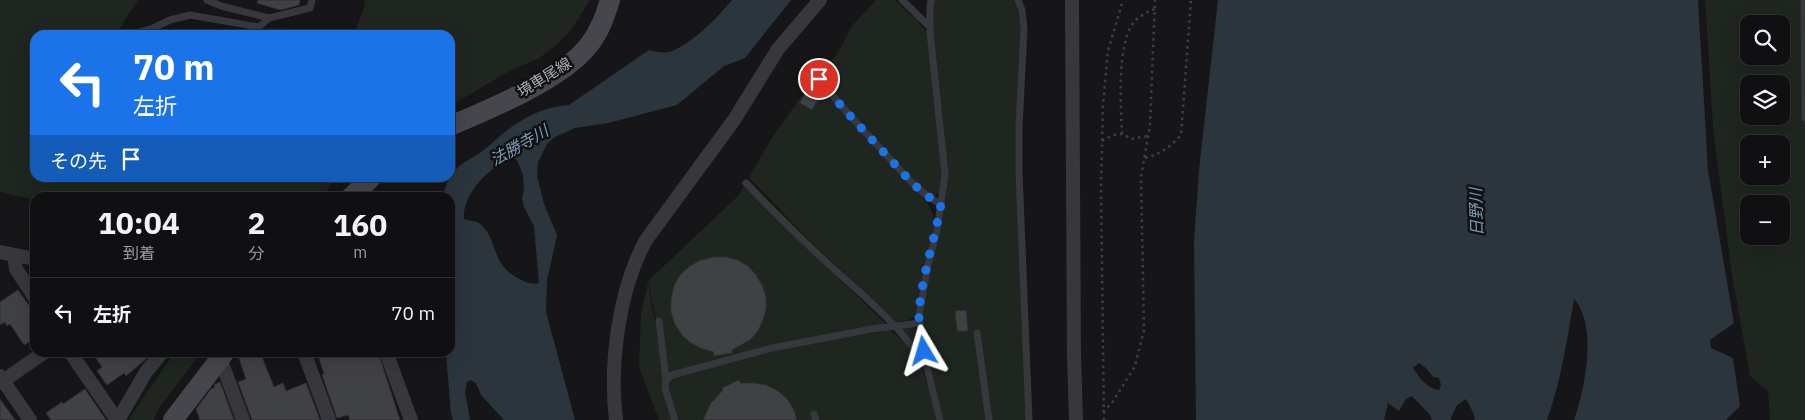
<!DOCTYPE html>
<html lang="ja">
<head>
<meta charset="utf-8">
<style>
	:root { --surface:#101012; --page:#19191b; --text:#f1f3f6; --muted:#9c9d9f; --line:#303032 }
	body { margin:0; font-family:"IBM Plex Sans","Noto Sans JP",sans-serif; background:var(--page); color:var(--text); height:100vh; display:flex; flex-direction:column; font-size:19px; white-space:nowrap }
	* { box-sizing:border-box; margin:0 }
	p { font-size:16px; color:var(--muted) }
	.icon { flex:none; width:28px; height:28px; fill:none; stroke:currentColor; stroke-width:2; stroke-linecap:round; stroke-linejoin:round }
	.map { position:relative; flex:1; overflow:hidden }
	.panel { position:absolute; left:30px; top:192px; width:425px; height:165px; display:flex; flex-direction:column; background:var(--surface); border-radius:15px; box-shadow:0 5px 20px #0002,0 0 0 1px var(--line) }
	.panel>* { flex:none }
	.top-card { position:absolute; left:30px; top:30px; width:425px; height:152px; border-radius:15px; box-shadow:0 5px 20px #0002,0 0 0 1px var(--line); background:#1a73e8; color:#fff; overflow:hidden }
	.buttons { position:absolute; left:1740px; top:15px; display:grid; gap:10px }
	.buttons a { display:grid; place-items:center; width:50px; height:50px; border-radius:10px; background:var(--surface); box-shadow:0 5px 20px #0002,0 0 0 1px var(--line); font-size:25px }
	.pin { position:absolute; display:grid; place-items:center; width:42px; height:42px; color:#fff; margin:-21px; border:2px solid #fff; border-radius:50%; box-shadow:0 1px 5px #0007 }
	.me { position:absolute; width:55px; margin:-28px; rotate:353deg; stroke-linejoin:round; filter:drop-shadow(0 0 4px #0008) }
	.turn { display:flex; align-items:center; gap:18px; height:105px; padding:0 20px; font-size:22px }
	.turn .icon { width:65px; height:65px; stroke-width:2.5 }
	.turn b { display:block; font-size:35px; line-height:42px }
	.then { display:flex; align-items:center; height:48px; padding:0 20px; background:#0003; gap:10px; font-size:19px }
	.eta { display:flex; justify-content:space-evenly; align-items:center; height:85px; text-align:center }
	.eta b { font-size:30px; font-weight:800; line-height:35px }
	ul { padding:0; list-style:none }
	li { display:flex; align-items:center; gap:15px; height:70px; padding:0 20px; border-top:1px solid var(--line) }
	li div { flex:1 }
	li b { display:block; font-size:19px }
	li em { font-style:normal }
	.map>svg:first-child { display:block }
	.green { fill:#1e261f; fill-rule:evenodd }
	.water { fill:#2c353c; fill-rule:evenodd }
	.building { fill:#404145; stroke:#303034 }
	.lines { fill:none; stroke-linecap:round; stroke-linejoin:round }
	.path { stroke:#3d3f44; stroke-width:2.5; stroke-dasharray:2.5 4; stroke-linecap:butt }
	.service { stroke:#37383d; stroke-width:7 }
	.minor { stroke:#37383d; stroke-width:14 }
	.secondary { stroke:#45474d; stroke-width:20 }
	.route { stroke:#1a73e8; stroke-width:9; stroke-dasharray:0 16.2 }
	.labels { text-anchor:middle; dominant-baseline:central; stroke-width:5; stroke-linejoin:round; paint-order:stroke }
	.street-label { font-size:15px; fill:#a8adb8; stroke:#111113 }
	.water-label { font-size:16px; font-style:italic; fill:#7f9bb3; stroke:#111113 }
</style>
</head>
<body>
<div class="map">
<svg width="1805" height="420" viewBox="0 0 1805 420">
	<rect width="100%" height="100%" fill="#161618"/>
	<g class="green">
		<path d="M0,0H138L115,35H35V178H335L322,198H35V200L0,192Z"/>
		<path d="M365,0H590L570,32L554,47L539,58L506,73L450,106V35H355C356,22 365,13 365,0Z"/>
		<path d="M876,0H894L916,19L928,34L942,169L939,192L935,196L930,195L924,191L842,105L817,75L836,56L852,26Z"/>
		<path d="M934,0H1015C1027,36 1018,75 1019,113C1021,215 1024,318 1027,420H943L926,347L923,326V298L946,191L932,32V10Z"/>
		<path d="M1705,0H1805V420H1770L1768,391L1750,376L1732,275L1713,128ZM1749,24H1781V56H1749ZM1749,84H1781V116H1749ZM1749,144H1781V176H1749ZM1749,204H1781V236H1749Z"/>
		<path d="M267,28L290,29L303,35H268Z"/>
		<path d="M814,79L845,114L926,200L933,214L935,222L918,299L916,316L909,320L896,322L804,235L749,177L773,136Z"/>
		<path d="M744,186L886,324L731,357L668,374L648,281L738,196Z"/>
		<path d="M648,283C657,329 663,375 672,420H659L639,367L641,314Z"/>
		<path d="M911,326C921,330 919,341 921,350L899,328Z"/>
		<path d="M890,330C923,353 928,384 937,420H798C790,394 768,380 741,383L739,381L722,388L724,390L711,403L704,420H676L667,388L673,379L675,377L773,350Z"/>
		<path d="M174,353H201L161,405L153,420H128Z"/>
	</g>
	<g class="water">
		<path d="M732,0H791L745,58L724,66L677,105L608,123L575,128L555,137L547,144L538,162L537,176L544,204L557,235L547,280L546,312L575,420H504L481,395L476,383L471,380L467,382L465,392L470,420H453L451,414L446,353L450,352V198L442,197C445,189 447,180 453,173C460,163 471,159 481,152C490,146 497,138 505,132C524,116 546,107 569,105L649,50C656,52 665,54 672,51C693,43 718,17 732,0ZM512,158L517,160L523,175L524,189L522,198L524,207L534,226L539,283C530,285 523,281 516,277C490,262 498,238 479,223C475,221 468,221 464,219C462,194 490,166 512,158Z"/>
		<path d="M1218,0H1698L1708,170L1734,323L1710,340L1711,348L1733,358L1740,406L1726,420H1574C1585,389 1598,325 1574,299C1567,340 1561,381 1547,420H1475L1473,412L1466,399L1457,405L1450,420H1432L1430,415L1412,396L1406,399L1399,411L1388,403L1384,420H1196L1194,242L1199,170ZM1419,363L1426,368L1433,377L1439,378L1441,385L1439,390C1426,388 1420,378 1413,368Z"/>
	</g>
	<g class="building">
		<path d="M258,0H300L299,5L280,10L257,3Z"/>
		<path d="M805,93L818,100L812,110L800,103Z"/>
		<path d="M714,257H726L737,260L748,266L756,275L762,285L766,297V309L763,320L758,331L750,340L732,350V353L713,356L714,352L703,349L691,343L682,335L675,324L671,312V299L674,286L680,275L690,266L701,260Z"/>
		<path d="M18,290L35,314V338L24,345L10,324L7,326L5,322L0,325V302Z"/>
		<path d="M966,310L968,331H957L955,311Z"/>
		<path d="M92,352H143L147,358L126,376L124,373L107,385L97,371L102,367Z"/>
		<path d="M237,352H260L274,387L283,383L286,391L306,383L320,420H252L238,382L246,379Z"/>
		<path d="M317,352H378L400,420H350L348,415L337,418L322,375L324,374Z"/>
		<path d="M739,380L740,383H754L766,385L778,391L788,400L794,410L797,420H703L711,403L723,390L722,388Z"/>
		<path d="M220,382L234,420H200L196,409L211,389L214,388L215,384Z"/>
		<path d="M85,389L106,420H51L46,413L62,402L63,404Z"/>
		<path d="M0,399L15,420H0Z"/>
	</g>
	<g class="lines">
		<g class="path">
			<path d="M1122,134C1121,108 1116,41 1135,21C1141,15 1147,12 1155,9"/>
			<path d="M1102,141L1113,135L1123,134L1131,139L1148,136"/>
			<path d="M1145,158C1161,154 1170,147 1181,135L1191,0"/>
			<path d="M1103,412L1112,403L1135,366L1144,330L1141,177L1150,125L1155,0"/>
			<path d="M1104,420L1101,190L1103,105L1108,51L1123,0"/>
		</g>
		<g class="service">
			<path d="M207,0L221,6L269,18L310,8L312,0"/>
			<path d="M902,0L930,27"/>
			<path d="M931,0L930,7V32L945,174L937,230L928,265L919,316L923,351L940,420"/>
			<path d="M1018,0L1022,10L1024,29L1019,127V172L1029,420"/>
			<path d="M1804,0L1805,118"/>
			<path d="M130,35L153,28L170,20L190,15L259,27L269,18"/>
			<path d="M819,79C841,107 865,132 889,158C905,175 920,194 941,204"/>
			<path d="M746,183C774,212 803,241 834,269C867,299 900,326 924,363"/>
			<path d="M659,321L666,381"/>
			<path d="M977,333L989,420"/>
			<path d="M814,414L816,420"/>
			<path d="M675,420L665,388L666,381L672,375L772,348L872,329L920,323"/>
		</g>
		<g class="minor">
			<path d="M1072,0L1074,356L1076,420"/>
			<path d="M0,252L35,259"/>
			<path d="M14,255L16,269L35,298"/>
			<path d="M70,352L117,420"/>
			<path d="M304,352L329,420"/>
			<path d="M386,352L411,420"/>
			<path d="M220,358L243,420"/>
			<path d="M0,376L30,420"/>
			<path d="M0,383L45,352"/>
			<path d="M118,420L146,372L160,355L158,352"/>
			<path d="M616,420C609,364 619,289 646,240L734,120L778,49L820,0"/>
		</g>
		<g class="secondary">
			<path d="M450,126C490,109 563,79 589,45C600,31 605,16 610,0"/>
			<path d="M350,198L371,178"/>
			<path d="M173,420L225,352"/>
		</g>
	</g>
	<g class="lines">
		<path class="route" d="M819,79C841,107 865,132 889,158C905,175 920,194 941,204C935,239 920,282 919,316C919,327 922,339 924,351"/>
	</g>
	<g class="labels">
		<g class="street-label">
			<text transform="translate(544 77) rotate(-32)">境車尾線</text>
		</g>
		<g class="water-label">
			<text transform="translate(519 145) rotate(-30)">法勝寺川</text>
			<text transform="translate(1476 212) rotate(-92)">日野川</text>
		</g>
	</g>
</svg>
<div class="buttons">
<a><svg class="icon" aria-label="search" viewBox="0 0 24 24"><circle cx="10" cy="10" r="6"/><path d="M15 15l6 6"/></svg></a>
<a><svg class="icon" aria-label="layers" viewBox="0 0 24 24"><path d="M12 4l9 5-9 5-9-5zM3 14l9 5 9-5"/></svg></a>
<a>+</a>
<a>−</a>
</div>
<div class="pin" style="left:819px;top:79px;background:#d93025"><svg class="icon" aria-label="arrive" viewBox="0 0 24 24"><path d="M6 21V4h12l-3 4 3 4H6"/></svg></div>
<svg class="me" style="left:924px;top:351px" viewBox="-20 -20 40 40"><path d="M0-17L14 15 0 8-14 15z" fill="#1a73e8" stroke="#fff" stroke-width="4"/></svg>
<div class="top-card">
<div class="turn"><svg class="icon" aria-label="left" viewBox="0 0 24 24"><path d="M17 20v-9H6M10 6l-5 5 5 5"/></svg><div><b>70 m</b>左折</div></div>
<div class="then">その先<svg class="icon" aria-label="arrive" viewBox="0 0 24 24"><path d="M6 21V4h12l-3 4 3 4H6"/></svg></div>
</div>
<section class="panel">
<div class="eta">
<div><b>10:04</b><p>到着</p></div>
<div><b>2</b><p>分</p></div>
<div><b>160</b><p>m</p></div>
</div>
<ul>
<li><svg class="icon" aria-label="left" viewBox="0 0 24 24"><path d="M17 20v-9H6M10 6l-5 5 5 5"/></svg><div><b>左折</b></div><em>70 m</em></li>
</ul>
</section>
</div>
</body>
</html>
